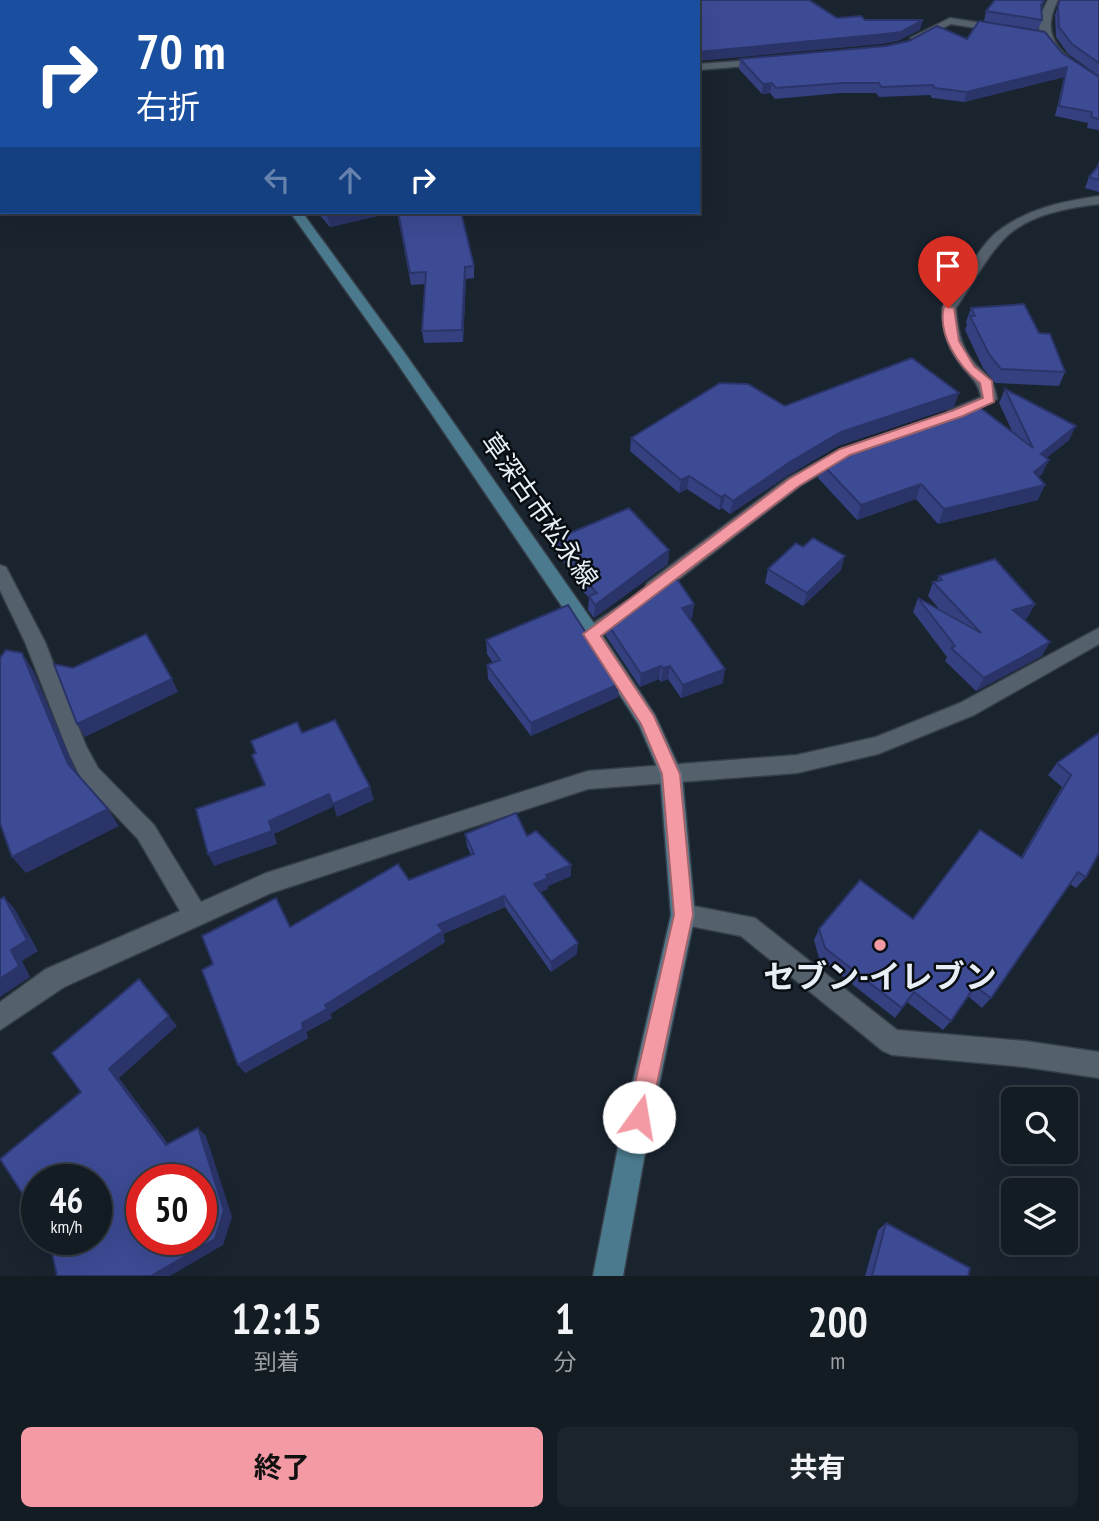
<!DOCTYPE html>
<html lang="ja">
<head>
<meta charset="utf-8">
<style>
	:root { --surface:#131b23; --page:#1c242b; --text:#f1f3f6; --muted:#9da1a6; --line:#323941; --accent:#f49aa4 }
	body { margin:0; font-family:"PT Sans Narrow","Noto Sans JP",sans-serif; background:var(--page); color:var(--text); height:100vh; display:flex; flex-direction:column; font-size:26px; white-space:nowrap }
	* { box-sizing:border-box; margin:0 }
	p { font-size:23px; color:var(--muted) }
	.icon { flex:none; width:38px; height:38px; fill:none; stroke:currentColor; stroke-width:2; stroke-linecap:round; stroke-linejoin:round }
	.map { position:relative; height:1276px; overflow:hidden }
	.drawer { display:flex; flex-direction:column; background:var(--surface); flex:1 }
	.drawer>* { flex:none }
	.hud { position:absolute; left:0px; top:0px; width:700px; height:214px; box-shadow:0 7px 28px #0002,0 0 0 2px var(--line); background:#1a4fa0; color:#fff; overflow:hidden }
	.fabs { position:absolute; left:1001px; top:1087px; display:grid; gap:14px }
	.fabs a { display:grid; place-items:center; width:77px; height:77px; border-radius:10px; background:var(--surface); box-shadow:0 7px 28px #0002,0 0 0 2px var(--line); font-size:35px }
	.speed { position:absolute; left:21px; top:1164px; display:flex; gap:14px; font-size:35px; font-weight:700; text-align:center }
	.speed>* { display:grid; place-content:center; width:91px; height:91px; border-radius:50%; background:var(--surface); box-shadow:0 7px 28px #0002,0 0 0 2px var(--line); line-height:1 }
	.speed small { font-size:18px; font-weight:400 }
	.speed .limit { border:10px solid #d22; background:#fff; color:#111 }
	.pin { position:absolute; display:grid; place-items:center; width:60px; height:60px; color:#fff; margin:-72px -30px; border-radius:50% 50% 50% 0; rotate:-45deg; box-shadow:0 0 7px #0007 }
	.pin .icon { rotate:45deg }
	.me { position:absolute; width:77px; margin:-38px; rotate:13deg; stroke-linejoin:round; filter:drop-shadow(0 0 5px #0008) }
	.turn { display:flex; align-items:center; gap:24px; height:147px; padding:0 21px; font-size:32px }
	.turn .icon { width:91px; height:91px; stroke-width:2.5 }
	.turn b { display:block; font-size:49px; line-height:60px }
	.lanes { display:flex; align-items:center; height:66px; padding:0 21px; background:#0003; justify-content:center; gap:35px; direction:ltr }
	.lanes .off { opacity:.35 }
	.eta { display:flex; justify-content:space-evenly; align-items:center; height:119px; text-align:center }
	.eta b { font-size:42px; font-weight:700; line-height:49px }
	.button { display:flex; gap:14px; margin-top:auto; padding:14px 21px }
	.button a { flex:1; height:80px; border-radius:10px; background:var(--accent); color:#111; font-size:28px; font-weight:700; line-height:80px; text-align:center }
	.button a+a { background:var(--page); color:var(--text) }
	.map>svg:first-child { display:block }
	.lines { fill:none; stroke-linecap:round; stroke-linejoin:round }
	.minor-casing { stroke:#363e48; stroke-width:3 }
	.secondary-casing { stroke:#363e48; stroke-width:3 }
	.minor { fill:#54616d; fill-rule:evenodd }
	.secondary { fill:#4b7a8e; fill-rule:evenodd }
	.wall { fill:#344080 }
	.shaded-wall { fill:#2b3468 }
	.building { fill:#3d4b95; stroke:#2b3468; stroke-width:2; fill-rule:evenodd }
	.route { fill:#f49aa4; stroke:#9f646b; stroke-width:2 }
	.poi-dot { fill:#f49aa4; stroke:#080d12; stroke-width:2.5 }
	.labels { text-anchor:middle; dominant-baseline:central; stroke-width:5; stroke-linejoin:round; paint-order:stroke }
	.street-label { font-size:26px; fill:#e7eef6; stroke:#080d12 }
	.near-poi-label { font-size:32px; font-weight:bold; fill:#e7eef6; stroke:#080d12 }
</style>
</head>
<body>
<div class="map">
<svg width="1099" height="1276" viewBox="0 0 1099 1276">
	<rect width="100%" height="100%" fill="#19242f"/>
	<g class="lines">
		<g class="minor-casing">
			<g id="minor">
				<path d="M359,0H372L358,2Z"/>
				<path d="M470,0H480V2H471Z"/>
				<path d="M1048,0H1058C1036,41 1068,58 1099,79V87C1077,79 1040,52 1039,26C1039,16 1044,8 1048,0Z"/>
				<path d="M950,18L1001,26L1006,29L1001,32L951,24L918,40L910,38Z"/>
				<path d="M766,59L771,62L770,64L698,70V64Z"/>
				<path d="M1099,196V204C1067,208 1026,215 1003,240C985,259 971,286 956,308C957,325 960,343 970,357C984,377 992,372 997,399L960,417H948L946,414L948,411L981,397C978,380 967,375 958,361C946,345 943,327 942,308C954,291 982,243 997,232C1028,208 1061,202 1099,196Z"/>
				<path d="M843,448L851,453L849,457L800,486L661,593H647L645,588L647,583L788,478Z"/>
				<path d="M0,565L6,567L45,642L86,746L98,768L154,825L201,902L266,873L588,771L797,755L876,737L960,703L1099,628V644L974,715L878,754L797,773L588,789L271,893L64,987L0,1030V1002L46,969L180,911L138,839L82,780L69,754L25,642L0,590Z"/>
				<path d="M627,601L634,603L636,608L634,613L598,639L591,641L584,639L581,634L584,629Z"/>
				<path d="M683,904L755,918L897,1030L1025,1041L1099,1052V1078L1025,1067L892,1055L883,1051L741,936L675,923L671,915L675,907Z"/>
			</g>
		</g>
		<g class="secondary-casing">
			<path id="secondary" d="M290,212H302L404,352L598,629L655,715L682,774L695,915L647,1142L623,1276H593L619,1142L671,915L660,774L639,725L584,639L393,357Z"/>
		</g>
		<use href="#minor" class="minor"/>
		<use href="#secondary" class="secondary"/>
	</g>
	<g class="wall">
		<path d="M995,0H1045L1042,7V20L1038,30L984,21L986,11Z"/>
		<path d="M1060,0H1099V76L1068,54L1056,37L1055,15Z"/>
		<path d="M967,39L1062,53L1099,77V130L1087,128L1088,123L1055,116L1064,77L964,102L932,98L930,95L879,97L876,93H841L775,99L770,93L762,94L739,69L740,59Z"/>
		<path d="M1099,161V192L1085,188L1089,177L1098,166H1097Z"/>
		<path d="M317,212H395L330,227Z"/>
		<path d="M397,212H461L474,266V278L466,279L463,342L424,343L422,331L425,284L411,285Z"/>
		<path d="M971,308L1039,333L1065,372L1059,386L995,383L983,368L965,330L967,324L966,322Z"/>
		<path d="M1005,389L1069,440L1046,458L1042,474L1038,477V500L938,524L916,499L857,520L818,478L822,464L1013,433L999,403Z"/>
		<path d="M785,406L954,407L838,446L787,476L730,514L722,508L719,510L687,489L679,493L630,451L631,438Z"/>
		<path d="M556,539L669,550L668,564L594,618L588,610L589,598L581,589V583L556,553Z"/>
		<path d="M768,569L841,570L803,606L765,583Z"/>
		<path d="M939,576L1035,604L1027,618L1023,619L1042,656L976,691L945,661L947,657L913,612L918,598L940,610L928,596L933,582L937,581Z"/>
		<path d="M694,604L692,618L689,619L723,683L681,698L668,679L661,682L659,679L640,687L606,636L607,623Z"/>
		<path d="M486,640L618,697L531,736L488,679L487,665L493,663L487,654Z"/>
		<path d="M1099,733L1086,877L1076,888L1070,884L991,998L982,1008L968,996L951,1021L943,1030L907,1002L895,1018L819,958L814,940L819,929L913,919L1021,857L1062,787L1048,775L1057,763Z"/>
		<path d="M465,834L527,836L571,865V876L548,886V889L540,892L577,954L551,972L505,907L443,934L445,942L330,1014L332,1018L306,1032L308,1038L245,1073L213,964L290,927L471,855L467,846Z"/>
		<path d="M886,1223L968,1276H865L878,1230Z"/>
	</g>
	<g class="shaded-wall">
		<path d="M923,20L920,30L898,41L883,44L698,61V52Z"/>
		<path d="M1067,67L1064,77L964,102L967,92Z"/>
		<path d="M772,83L770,93L762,94L763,84Z"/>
		<path d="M342,212H395L330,227L327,215Z"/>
		<path d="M465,267L466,279L463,342L462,330Z"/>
		<path d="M959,393L954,407L838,446L787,476L730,514L733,501L790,462L841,432Z"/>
		<path d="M1076,426L1069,440L1034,468L1041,454Z"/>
		<path d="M1049,460L1042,474L1027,486L1034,472Z"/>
		<path d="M689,476L687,489L679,493L681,480Z"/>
		<path d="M921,484L916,499L857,520L861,505Z"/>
		<path d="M1045,485L1038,500L938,524L944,509Z"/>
		<path d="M725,495L722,508L719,510L721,497Z"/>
		<path d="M669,550L668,564L594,618L595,605Z"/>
		<path d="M845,556L841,570L803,606L807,593Z"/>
		<path d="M694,604L692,618L680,621L682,608Z"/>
		<path d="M1035,604L1027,618L1006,624L1013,610Z"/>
		<path d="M1050,642L1042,656L976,691L984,678Z"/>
		<path d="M22,653L34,672L80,781L68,764Z"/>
		<path d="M661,666L659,679L640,687L641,674Z"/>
		<path d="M670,666L668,679L661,682L663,668Z"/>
		<path d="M725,669L723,683L681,698L683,685Z"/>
		<path d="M172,679L178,692L85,737L77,724Z"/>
		<path d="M619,684L618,697L531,736V723Z"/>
		<path d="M370,787L374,800L337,817L333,804Z"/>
		<path d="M329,794L333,807L274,834L277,844L214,866L208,854L269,821Z"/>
		<path d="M108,809L119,826L26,873L12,857Z"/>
		<path d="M571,865V876L548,886V889L534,895V884L546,875Z"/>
		<path d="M504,896L505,907L443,934L445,942L330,1014L332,1018L306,1032L308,1038L245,1073L238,1065L302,1023L325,1005L438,925Z"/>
		<path d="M4,897L14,908L38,951L22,961L30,977L0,997V979L11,950Z"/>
		<path d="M578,943L577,954L551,972V962Z"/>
		<path d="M169,1016L177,1026L119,1078L175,1153L166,1145L109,1069Z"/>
		<path d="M198,1128L206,1136L232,1217L223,1245L170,1276H151Z"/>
	</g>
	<g class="building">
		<path d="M75,0H288L292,2H75Z"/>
		<path d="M649,0H809L837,18L861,16L865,20H923L901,32L885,34L698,52V2H650Z"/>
		<path d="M995,0H1044L1041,5L1042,20L986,11Z"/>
		<path d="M1060,0H1099V63L1072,44L1059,27L1058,6Z"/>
		<path d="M979,21L1045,32L1062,53L1099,77V119L1091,117L1092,112L1059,106L1067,67L967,92L935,88L933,85L881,87L879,83H843L776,88L772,83L763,84L740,59L886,46L909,41L937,26L967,39Z"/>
		<path d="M1099,165V180L1089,177Z"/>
		<path d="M325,212H342L327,215Z"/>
		<path d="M398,212H461L474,266L465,267L462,330L422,331L426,272L410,273Z"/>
		<path d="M1024,304L1039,333L1050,334L1065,372L1001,369L989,354L970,316H975L971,308Z"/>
		<path d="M912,358L959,393L841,432L790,462L733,501L725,495L721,497L689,476L681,480L631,438L720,383L748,384L785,406Z"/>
		<path d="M1005,389L1076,426L1041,454L1049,460L1034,472L1045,485L944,509L921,484L861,505L822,464L856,444L974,403L1033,448Z"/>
		<path d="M629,508L669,550L595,605L589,596L597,593L581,575L585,573L556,539Z"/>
		<path d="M813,538L845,556L807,593L768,569L796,543L803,547Z"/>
		<path d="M995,559L1035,604L1013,610L1050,642L984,678L951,648L955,646L918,598L981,633L933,582L942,580L939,576Z"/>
		<path d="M673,573L694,604L682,608L725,669L683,685L670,666L663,668L661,666L641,674L607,623Z"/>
		<path d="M568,605L619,684L531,723L487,665L500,660L486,640Z"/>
		<path d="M146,634L172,679L77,724L54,664L73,668Z"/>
		<path d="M6,650L22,653L68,764L108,809L12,857L0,823V658Z"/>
		<path d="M335,720L370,787L333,804L329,794L269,821L272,831L208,854L196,809L265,785L252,755L256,753L251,741L297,722L302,733Z"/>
		<path d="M1099,733V853L1086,877L1078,872L991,998L975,986L951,1021L914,992L902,1008L825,948L819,929L860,880L913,919L980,830L1022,858L1071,775L1057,763Z"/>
		<path d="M516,813L527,836L536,831L571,865L546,875L548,878L534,884L578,943L551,962L504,896L438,925L443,931L325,1005L327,1009L302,1023L303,1029L238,1065L202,970L213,964L202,936L276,898L290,927L398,864L409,880L474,854L465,834Z"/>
		<path d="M4,897L27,940L11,950L19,966L0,979V899Z"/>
		<path d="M139,979L169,1016L109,1069L166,1145L198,1128L224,1210L215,1239L151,1276H57L49,1239H96V1180H37V1216L0,1159L81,1092L52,1053ZM142,1180H201V1239H142Z"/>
		<path d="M886,1223L970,1268L968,1276H872Z"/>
	</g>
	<path class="route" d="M944,306L954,308L959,341L974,366L992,381L994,402L963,416L850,455L799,486L601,636L654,716L680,774L693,915L650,1117L646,1125L639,1128L631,1125L627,1117L674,915L662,774L641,724L583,634L789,479L840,449L954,410L983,398L980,383C958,366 937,334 944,306Z"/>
	<circle class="poi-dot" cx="880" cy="945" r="7"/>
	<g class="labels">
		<g class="street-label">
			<text transform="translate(540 510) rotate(55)">草深古市松永線</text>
		</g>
		<g class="near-poi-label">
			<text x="880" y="976">セブン-イレブン</text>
		</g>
	</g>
</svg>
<div class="fabs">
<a><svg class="icon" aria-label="search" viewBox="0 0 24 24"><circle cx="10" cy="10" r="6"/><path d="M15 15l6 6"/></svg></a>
<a><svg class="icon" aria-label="layers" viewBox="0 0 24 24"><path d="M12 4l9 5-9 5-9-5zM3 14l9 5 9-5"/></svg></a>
</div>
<div class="speed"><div>46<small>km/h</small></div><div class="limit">50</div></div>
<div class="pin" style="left:948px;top:308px;background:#d93025"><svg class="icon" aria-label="arrive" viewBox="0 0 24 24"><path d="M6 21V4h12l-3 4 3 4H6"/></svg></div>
<svg class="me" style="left:639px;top:1117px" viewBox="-20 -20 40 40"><circle r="19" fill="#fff"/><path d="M0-13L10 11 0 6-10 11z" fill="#f49aa4"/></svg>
<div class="hud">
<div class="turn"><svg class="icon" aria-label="right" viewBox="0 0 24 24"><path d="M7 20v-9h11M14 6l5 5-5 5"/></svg><div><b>70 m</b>右折</div></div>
<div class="lanes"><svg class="icon off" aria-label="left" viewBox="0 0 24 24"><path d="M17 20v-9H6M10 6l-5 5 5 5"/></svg><svg class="icon off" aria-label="ahead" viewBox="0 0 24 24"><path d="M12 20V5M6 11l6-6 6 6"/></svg><svg class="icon" aria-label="right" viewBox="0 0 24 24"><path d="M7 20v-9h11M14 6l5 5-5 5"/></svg></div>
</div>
</div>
<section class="drawer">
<div class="eta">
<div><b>12:15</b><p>到着</p></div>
<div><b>1</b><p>分</p></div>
<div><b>200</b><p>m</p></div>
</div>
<div class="button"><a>終了</a><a>共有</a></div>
</section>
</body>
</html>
